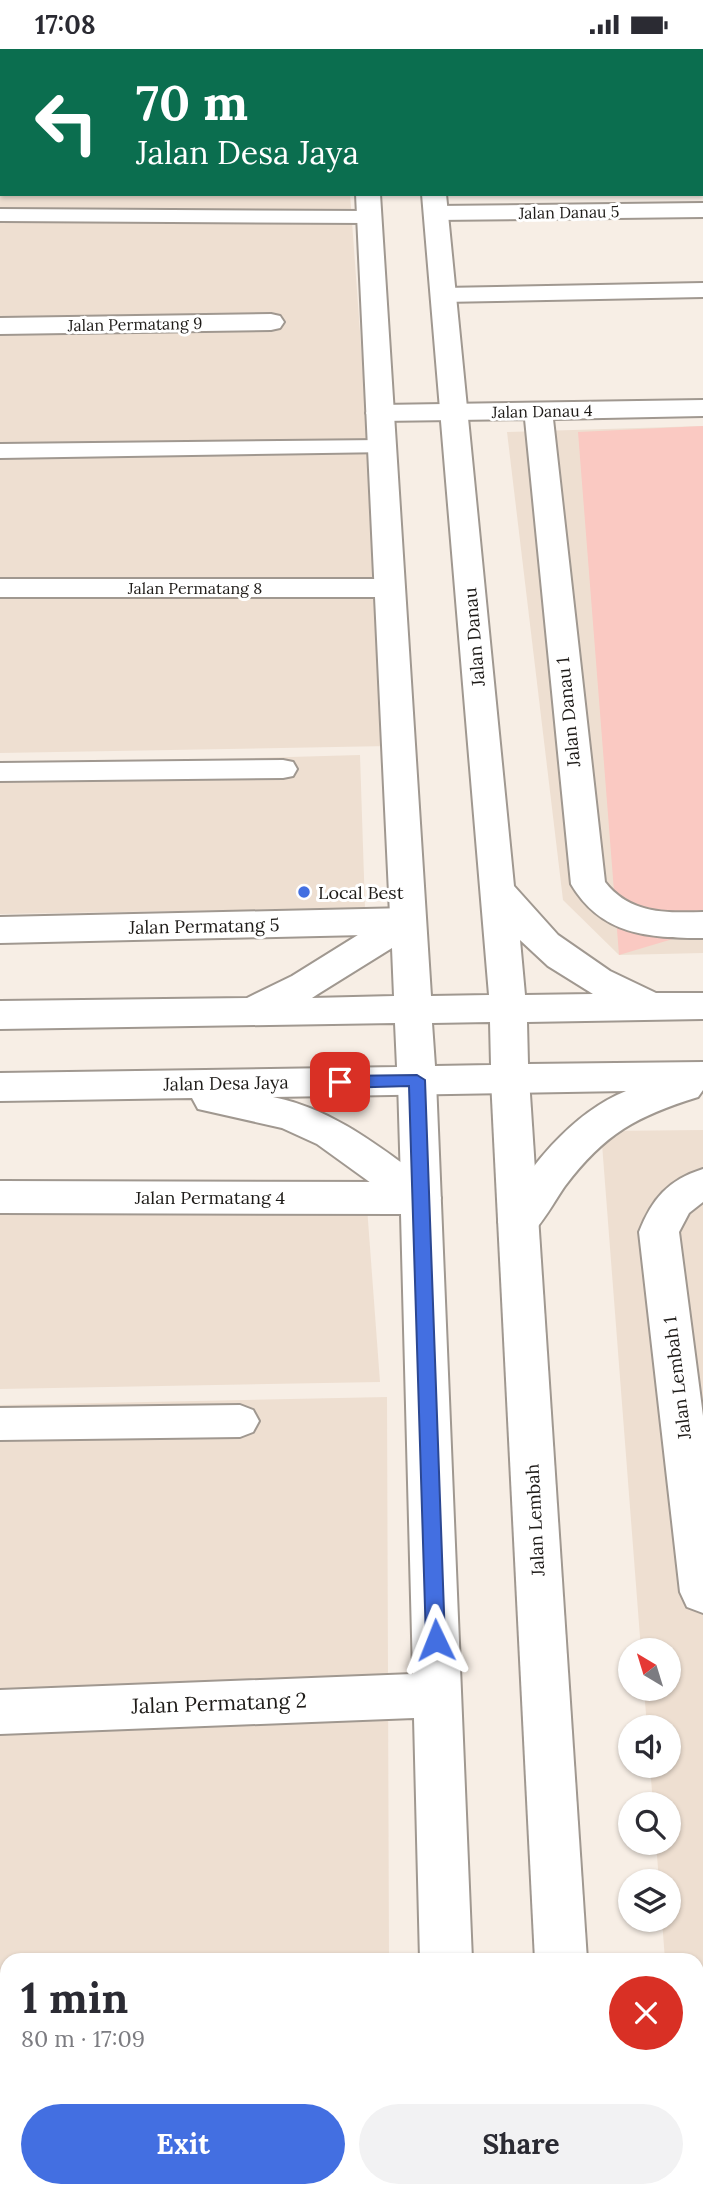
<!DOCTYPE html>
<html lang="en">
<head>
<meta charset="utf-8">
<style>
	:root { --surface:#fff; --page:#f2f2f3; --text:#2b2b33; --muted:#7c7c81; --accent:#436fe1 }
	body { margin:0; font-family:Lora,serif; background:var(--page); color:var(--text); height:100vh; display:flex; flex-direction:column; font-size:26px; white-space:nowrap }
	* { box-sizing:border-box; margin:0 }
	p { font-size:23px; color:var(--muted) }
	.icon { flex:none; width:38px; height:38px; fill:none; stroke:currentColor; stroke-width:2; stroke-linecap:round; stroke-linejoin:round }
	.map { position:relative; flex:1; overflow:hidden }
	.side { position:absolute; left:0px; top:1904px; width:704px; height:245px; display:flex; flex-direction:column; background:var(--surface); border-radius:21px 21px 0 0; box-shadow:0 2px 5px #0004 }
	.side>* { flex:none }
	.top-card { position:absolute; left:0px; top:0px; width:704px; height:147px; box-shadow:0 2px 5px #0004; background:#0b6e4f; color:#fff; overflow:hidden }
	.needle { width:46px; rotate:322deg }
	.tools { position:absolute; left:618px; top:1589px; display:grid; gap:14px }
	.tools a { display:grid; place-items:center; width:63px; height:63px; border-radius:50%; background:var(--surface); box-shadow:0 2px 5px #0004; font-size:35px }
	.pin { position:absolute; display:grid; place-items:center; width:60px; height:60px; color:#fff; margin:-30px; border-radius:14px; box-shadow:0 4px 10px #0006 }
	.me { position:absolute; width:77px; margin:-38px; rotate:358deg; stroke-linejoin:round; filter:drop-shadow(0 0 5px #0008) }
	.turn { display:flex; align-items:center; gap:24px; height:147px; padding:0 21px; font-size:32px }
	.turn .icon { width:91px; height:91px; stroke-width:2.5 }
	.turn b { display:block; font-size:49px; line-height:60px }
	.round { display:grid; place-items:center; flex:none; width:74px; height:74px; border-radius:37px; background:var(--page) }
	.summary { display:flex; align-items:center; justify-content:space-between; height:119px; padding:0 21px }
	h1 { font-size:42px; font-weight:800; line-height:52px }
	.button { display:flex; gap:14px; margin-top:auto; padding:14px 21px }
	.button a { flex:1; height:80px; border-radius:42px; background:var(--accent); color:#fff; font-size:28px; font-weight:800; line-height:80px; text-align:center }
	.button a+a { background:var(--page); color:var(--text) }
	.status { display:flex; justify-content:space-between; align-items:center; height:49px; padding:0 35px; background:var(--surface); direction:ltr }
	.status svg { height:19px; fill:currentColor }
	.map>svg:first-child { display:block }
	.built { fill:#eedfd1 }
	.building { fill:#fac9c2 }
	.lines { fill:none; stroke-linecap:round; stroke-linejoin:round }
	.lane-casing { stroke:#a09890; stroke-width:4 }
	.street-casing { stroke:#a09890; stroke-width:4 }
	.secondary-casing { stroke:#a09890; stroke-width:4 }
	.lane { fill:#fff; fill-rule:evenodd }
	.street { fill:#fff; fill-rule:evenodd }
	.secondary { fill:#fff; fill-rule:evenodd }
	.route { fill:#436fe1; stroke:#2c4892; stroke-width:2 }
	.poi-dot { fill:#436fe1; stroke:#fff; stroke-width:2.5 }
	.labels { text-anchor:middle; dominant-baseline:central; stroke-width:6; stroke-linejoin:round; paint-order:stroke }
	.far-street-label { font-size:16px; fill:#1e1b18; stroke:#fff }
	.street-label { font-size:18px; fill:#1e1b18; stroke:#fff }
	.poi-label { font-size:18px; fill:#1e1b18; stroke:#fff; text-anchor:start }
	.near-street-label { font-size:21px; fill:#1e1b18; stroke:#fff }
</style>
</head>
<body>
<div class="status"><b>17:08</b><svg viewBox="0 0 49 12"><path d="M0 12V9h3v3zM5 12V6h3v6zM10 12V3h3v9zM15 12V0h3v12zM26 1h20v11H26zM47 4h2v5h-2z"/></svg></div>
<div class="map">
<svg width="703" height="2149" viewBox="0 0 703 2149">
	<rect width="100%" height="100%" fill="#f7eee5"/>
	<g class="built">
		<path d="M0,0H339L2,2V145H350L390,697L0,704Z"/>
		<path d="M703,377V904L619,906L563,851L507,383Z"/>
		<path d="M360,706L365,859L0,865V716Z"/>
		<path d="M703,1081V2149H684L683,2142H696V1911H665L662,1871H668V1832H659L656,1794H668V1755H653L650,1717H668V1678H647L644,1640H668V1601H641L601,1082Z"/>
		<path d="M367,1158L380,1333L0,1340V1165Z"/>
		<path d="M387,1348L389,1911H7V2054H0V1356Z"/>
	</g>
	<path class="building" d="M703,377V881L619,906L578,383Z"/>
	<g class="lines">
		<g class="lane-casing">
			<g id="lane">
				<rect x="702" y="75" width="1" height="12"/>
				<path d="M0,160L369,162L377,163L380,168L377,173L369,174L0,172Z"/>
				<path d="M703,234V248L443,253L435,251L432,246L435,241L443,239Z"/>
				<path d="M382,391L391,393L394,398L391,403L0,409V395Z"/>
				<path d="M283,711L293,713L297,720L293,727L283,729L0,732V714Z"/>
				<path d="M240,1356L253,1361L259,1372L253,1383L240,1388L0,1391V1359Z"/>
				<rect x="0" y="2050" width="7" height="46"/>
			</g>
		</g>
		<g class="street-casing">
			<g id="street">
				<rect x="702" y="5" width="1" height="14"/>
				<rect x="0" y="68" width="2" height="14"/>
				<path d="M703,154V168L436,171L427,169L424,164L427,159L436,157Z"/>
				<path d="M271,265L280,267L284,273L280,279L271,281L0,285V269Z"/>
				<path d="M703,351V367L553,370L605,833C630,865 665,864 703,863V889C648,889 601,886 571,835L525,370L380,372L370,370L366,364L370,358L380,356Z"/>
				<path d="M0,530H390L401,532L405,539L401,546L390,548H0Z"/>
				<path d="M408,859L421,863L426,872L421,881L408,885L0,894V868Z"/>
				<path d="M510,1016L523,1020L529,1030L587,1911H535L491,1030L497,1020Z"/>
				<path d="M417,1018L430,1022L436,1032L472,1911H420L414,1669L0,1685V1641L413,1625L401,1165L0,1164V1132L401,1133L398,1032L404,1022Z"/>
				<path d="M703,1120V1153L689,1164L679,1183L703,1367V1564L687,1558L680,1543L639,1183C652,1150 668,1131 703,1120Z"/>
				<rect x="426" y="2142" width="54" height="7"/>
				<rect x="547" y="2142" width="54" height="7"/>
			</g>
		</g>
		<g class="secondary-casing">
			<g id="secondary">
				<rect x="349" y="0" width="22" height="2"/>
				<rect x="410" y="0" width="22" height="2"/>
				<path d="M356,145H380L431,947L489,946L422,145H446L514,837L558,886L610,922L656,944H703V970L527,973L528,1015L703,1013V1041L698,1048C637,1067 605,1084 565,1137C557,1148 540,1179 530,1185C520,1190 513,1187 504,1184L498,1173C525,1122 571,1064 626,1042L273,1048C337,1061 383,1101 435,1138L441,1149L435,1160L421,1165L407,1160L317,1095L282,1079L198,1060L192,1049L0,1052V1024L397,1018L395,974L0,980V952L247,949L292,927L390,866ZM520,891L548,917L593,945L525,946ZM392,899L394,947L312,949L318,945ZM490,973L491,1016L435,1017L432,974Z"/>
			</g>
		</g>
		<use href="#lane" class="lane"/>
		<use href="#street" class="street"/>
		<use href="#secondary" class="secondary"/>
	</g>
	<path class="route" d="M417,1026L425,1031L445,1591L442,1597L436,1599L429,1597L426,1591L409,1037L340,1039L332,1033L340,1027Z"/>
	<circle class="poi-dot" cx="304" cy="843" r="7"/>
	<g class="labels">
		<g class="far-street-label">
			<text transform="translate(569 163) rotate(-1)">Jalan Danau 5</text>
			<text transform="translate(135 275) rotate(-1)">Jalan Permatang 9</text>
			<text transform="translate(542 362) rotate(-1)">Jalan Danau 4</text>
			<text x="195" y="539">Jalan Permatang 8</text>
		</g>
		<g class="street-label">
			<text transform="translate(474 588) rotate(-95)">Jalan Danau</text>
			<text transform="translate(568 663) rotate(-96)">Jalan Danau 1</text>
			<text transform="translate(204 877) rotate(-1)">Jalan Permatang 5</text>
			<text transform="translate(226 1034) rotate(-1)">Jalan Desa Jaya</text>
			<text x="210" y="1148">Jalan Permatang 4</text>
			<text transform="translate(677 1329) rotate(-97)">Jalan Lembah 1</text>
			<text transform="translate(535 1471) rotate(-93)">Jalan Lembah</text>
		</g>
		<g class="poi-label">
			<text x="318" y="843">Local Best</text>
		</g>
		<g class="near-street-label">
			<text transform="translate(219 1654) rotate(-2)">Jalan Permatang 2</text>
		</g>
	</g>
</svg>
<div class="tools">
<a><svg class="needle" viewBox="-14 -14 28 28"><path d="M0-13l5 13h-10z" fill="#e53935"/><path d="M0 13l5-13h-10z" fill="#7c7c81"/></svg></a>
<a><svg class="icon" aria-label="sound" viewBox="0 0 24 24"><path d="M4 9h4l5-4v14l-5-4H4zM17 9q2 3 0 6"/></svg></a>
<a><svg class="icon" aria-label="search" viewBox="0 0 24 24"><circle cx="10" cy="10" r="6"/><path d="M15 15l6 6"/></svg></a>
<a><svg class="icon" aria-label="layers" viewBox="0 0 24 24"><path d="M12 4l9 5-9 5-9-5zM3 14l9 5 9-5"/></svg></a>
</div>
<div class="pin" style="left:340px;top:1033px;background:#d93025"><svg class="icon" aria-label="arrive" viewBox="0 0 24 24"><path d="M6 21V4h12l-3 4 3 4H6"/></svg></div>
<svg class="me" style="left:436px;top:1591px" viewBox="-20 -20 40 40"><path d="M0-17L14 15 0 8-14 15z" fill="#436fe1" stroke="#fff" stroke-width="4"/></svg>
<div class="top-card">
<div class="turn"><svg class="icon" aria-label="left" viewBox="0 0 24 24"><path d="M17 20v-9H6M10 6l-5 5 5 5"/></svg><div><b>70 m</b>Jalan Desa Jaya</div></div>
</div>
<section class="side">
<div class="summary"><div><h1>1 min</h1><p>80 m · 17:09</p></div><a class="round" style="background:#d93025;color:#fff"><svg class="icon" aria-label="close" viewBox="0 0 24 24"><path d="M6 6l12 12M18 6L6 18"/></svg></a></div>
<div class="button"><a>Exit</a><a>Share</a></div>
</section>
</div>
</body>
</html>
